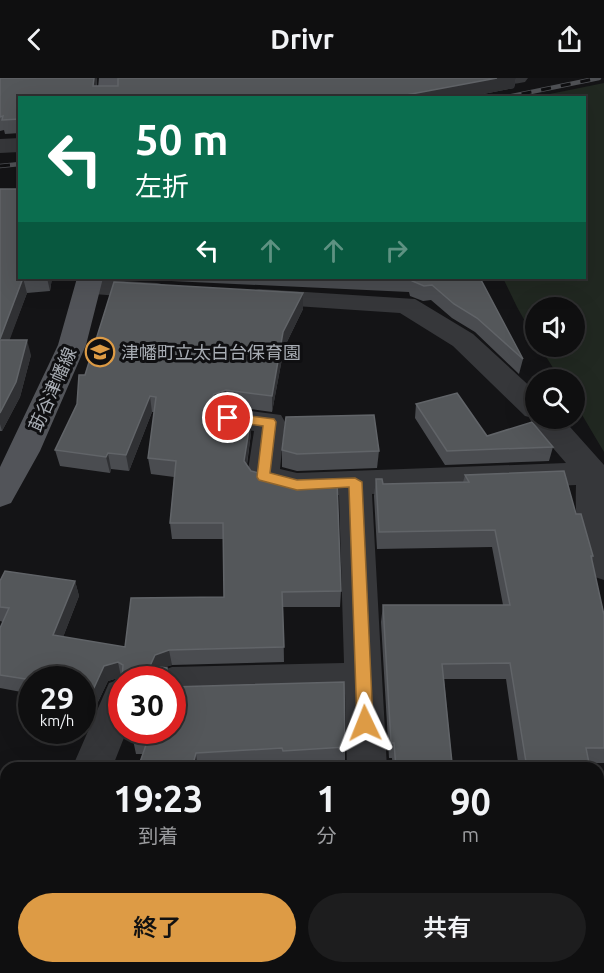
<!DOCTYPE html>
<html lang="ja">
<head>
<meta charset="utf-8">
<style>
	:root { --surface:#0f0f10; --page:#1d1d1e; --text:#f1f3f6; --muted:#9b9c9f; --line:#2f2f30; --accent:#dd9b45 }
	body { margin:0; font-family:Ubuntu,"Noto Sans JP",sans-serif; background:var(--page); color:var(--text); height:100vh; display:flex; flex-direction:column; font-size:22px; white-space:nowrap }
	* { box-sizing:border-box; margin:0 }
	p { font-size:20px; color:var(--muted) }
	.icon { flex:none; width:33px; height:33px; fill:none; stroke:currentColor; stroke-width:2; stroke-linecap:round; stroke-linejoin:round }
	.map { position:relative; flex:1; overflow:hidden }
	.panel { position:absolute; left:0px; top:684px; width:604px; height:212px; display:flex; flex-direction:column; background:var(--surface); border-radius:18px 18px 0 0; box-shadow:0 6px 24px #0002,0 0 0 2px var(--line) }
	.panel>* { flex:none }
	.top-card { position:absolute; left:18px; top:18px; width:568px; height:183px; border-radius:0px; box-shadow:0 6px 24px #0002,0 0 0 2px var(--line); background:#0b6e4f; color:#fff; overflow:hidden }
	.fabs { position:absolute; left:525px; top:219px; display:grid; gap:12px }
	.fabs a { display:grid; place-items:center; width:60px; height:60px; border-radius:50%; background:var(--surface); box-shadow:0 6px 24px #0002,0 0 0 2px var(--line); font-size:30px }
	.speed { position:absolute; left:18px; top:588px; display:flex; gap:12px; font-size:30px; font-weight:700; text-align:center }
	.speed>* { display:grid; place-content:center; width:78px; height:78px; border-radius:50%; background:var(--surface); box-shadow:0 6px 24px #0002,0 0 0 2px var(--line); line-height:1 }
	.speed small { font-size:15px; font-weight:400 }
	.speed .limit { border:9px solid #d22; background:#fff; color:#111 }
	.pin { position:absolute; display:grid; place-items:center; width:51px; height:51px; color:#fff; margin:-26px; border:3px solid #fff; border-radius:50%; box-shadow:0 2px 6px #0007 }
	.me { position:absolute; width:66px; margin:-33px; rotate:358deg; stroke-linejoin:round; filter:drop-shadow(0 0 4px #0008) }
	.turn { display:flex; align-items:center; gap:21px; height:126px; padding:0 18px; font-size:27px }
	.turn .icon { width:78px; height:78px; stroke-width:2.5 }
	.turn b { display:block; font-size:42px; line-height:51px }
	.lanes { display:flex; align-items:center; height:57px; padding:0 18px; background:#0003; justify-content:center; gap:30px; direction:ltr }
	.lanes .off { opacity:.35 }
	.eta { display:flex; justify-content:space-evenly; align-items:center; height:102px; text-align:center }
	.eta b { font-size:36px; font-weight:600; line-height:42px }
	.cta { display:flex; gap:12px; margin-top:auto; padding:12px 18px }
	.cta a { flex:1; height:69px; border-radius:36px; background:var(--accent); color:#111; font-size:24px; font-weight:600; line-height:69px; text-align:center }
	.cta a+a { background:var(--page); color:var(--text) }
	header { display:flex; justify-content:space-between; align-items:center; height:78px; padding:0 18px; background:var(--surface); font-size:27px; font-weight:600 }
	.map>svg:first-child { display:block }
	.green { fill:#212821 }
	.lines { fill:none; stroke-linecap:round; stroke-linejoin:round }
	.minor { fill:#36373a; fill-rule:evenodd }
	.major { fill:#525459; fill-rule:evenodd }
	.rail-casing { stroke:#4f5155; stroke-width:4.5 }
	.rail { stroke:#0f0f11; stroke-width:3; stroke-dasharray:10; stroke-linecap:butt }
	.wall { fill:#4a4c50; fill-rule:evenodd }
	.shaded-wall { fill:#303134 }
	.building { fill:#54575a; stroke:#616468; stroke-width:1.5; fill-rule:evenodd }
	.route { fill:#dd9b45; stroke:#90652d; stroke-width:1.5 }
	.labels { text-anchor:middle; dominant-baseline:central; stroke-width:6; stroke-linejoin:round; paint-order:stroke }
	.poi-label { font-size:18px; fill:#a8adb4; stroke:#0f0f11; text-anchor:start }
	.street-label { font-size:18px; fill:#a8adb4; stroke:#0f0f11 }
</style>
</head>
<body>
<header><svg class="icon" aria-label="back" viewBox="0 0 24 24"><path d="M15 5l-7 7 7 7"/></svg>Drivr<svg class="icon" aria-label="share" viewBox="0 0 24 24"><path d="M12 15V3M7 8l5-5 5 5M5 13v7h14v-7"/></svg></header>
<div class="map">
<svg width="604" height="895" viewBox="0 0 604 895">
	<rect width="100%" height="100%" fill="#141416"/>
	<path class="green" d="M604,5V374L575,325L574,302L560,301L540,269L574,268V230H536L535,261L517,229L503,200H585V20L535,19Z"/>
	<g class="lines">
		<g class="minor">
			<path d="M482,0H528L525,4C513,7 497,7 485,4Z"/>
			<path d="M20,60V74L0,75V61Z"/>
			<path d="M90,201L157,205L166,207L170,213L166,219L157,221L81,215L77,209L81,203Z"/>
			<path d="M259,211L415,221L473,256L536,314V340H562L604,387V502L592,498C577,471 575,437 576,407L372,416L387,690H347L345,616L172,621V602H155L159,594L172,589L344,585L339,417L297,419L252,407L247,399L254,353L217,347L213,340L217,333L228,330L281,337L285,344L280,391L297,395L566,385L533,347L529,339L525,338L453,268L400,235L250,225L246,219L250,213Z"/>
			<path d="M122,601L124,602H122V652H127L112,690H72L109,605Z"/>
			<path d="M0,801L6,802V846L0,845Z"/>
			<path d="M598,864H604V895H579L576,890H598Z"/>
			<path d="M289,890H500L498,895H291Z"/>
		</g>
		<g class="major">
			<path d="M99,0H119L118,20H97Z"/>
			<path d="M77,200H103L86,267L40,373L11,425L0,429V389L58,267Z"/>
		</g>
		<g class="rail-casing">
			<g id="rail">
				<path d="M502,20L599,0"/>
				<path d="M0,88L20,86"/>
			</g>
		</g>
		<use href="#rail" class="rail"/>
	</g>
	<g class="wall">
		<path d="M0,0H97V8H118V0H516L514,10L463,20H20V55L5,56L4,52L0,53Z"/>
		<path d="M0,111L20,200H52L50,213L27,215L9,262L31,277L20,319L2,353H0Z"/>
		<path d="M128,200H480L523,281L519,296L475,254L452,240L431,222L423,223L410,218L409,214L129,201Z"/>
		<path d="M303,215V231L284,270L272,334L227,328L215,333L251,355L247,387L341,513L340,529H283L284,584L172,587L165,589L167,590L169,602H122L121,599L108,603L97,626L82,624V602H32V616L0,610V550L3,544L0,543V503H75L79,518L63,559L125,569L224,519L223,461H172L170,445L174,399L151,396L148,380L154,334H152L129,393L111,391L110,395L60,388L55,372L77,326L85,297Z"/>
		<path d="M416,326L487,358L553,369L549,383L445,387L415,340Z"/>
		<path d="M282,372L379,373L377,390L297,393L282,389Z"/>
		<path d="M465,397L576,436L593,478L592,482L604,537V685H589L590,690H393L392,680H389L381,544L383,527H503L492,469L377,471L374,418L376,401L383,406L463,404ZM444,601H506L518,684L452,685Z"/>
		<path d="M133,652L345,669V683L283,687V684L198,688V690H138L143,676H136L133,662Z"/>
		<path d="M598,729L604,754V847H598Z"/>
	</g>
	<g class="shaded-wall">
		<path d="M94,0H97L96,20L93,8Z"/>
		<path d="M497,0H516L514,10L463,20H390Z"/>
		<path d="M23,200L27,215L4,277L0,261Z"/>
		<path d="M47,200H52L50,213Z"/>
		<path d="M303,215V231L284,270L272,334V318L283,254Z"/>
		<path d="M27,262L31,277L20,319L2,353L0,346V335Z"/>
		<path d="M226,312L227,328L215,332L211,341L210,325L214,316Z"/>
		<path d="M150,318L152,334L129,393L126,377Z"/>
		<path d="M251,339V355L245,399L244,383Z"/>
		<path d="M108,375L111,391L110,395L106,379Z"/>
		<path d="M75,503L79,518L58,572L53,557Z"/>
		<path d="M169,572L172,587L158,592L150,588L155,577Z"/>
		<path d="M118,584L121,599L108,603L97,626L93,612L104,588Z"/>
		<path d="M196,675L198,690H192Z"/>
		<path d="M0,872L6,881L0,894Z"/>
	</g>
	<g class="building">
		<path d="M0,0H94L93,8H118V0H497L390,20H20V41L2,42L3,38L0,39Z"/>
		<path d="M0,111H20V200H28H23L0,261Z"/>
		<path d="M406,200H480L523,281L477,240L454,226L432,207L424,208L412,203L410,200Z"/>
		<path d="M114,204L303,215L283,254L272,318L226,312L214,316L210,325L215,333L251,339L244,383L251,393L296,405L337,403L341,513L282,514L284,569L169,572L155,577L150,588L167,590V602H122L123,587L118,584L104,588L93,612L82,610V602H32L0,597V550L9,530L0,529V503L5,493L75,503L53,557L125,569L131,520L224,519L223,445H170L176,383L148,380L156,319L150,318L126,377L108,375L106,379L55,372L77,326L79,297H85Z"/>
		<path d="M0,262H27L16,304L0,335Z"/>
		<path d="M457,315L487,358L532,344L553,369L447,373L416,326Z"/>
		<path d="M374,337L379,373L297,376L282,372L286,339Z"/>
		<path d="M564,393L576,436H581L593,478H591L604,537V670H586L590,690H396L394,665H391L383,527H510L495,452L379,454L376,401H382L383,406L469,404L465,397ZM510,585L526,684L452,685L442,586Z"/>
		<path d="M344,604L345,669L283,673L282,670L196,675L192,690H138L148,661L133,662V652H172V609Z"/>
		<path d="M598,729L604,754V835H598Z"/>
		<path d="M53,890H102L127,895H51Z"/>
	</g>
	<path class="route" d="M228,335L274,341L276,344L270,395L297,402L355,400L362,404L373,645L371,650L365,652L360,650L357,645L349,409L297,412L259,402L257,399L263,348L224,343L222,340L224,337Z"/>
	<defs>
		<g id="school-ring" transform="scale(1.5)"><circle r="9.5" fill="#0f0f11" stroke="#dd9b45" stroke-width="1.5"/><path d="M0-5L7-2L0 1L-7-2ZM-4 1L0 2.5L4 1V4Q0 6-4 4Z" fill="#dd9b45"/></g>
	</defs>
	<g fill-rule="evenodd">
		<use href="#school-ring" x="100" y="274"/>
	</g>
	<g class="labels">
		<g class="poi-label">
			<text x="121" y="274">津幡町立太白台保育園</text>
		</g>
		<g class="street-label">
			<text transform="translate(52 311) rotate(-66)">莇谷津幡線</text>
		</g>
	</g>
</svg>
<div class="fabs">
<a><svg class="icon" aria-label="sound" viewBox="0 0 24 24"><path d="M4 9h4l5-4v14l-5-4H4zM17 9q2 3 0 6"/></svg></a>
<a><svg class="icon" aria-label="search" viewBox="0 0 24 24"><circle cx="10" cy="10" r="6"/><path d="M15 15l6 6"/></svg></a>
</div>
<div class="speed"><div>29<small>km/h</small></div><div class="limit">30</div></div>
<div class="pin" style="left:228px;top:340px;background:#d93025"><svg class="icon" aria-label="arrive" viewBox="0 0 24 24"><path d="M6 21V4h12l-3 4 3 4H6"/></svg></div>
<svg class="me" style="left:365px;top:645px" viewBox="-20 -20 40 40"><path d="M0-17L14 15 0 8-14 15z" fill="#dd9b45" stroke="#fff" stroke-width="4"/></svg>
<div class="top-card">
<div class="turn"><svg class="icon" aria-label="left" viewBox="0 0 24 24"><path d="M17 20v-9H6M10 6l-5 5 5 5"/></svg><div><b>50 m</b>左折</div></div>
<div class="lanes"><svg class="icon" aria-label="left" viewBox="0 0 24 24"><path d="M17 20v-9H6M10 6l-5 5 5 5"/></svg><svg class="icon off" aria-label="ahead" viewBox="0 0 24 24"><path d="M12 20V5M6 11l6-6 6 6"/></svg><svg class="icon off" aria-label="ahead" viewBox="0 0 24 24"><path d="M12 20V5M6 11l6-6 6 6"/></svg><svg class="icon off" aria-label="right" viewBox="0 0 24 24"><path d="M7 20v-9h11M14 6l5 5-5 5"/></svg></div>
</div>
<section class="panel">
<div class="eta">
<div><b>19:23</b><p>到着</p></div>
<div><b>1</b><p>分</p></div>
<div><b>90</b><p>m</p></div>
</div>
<div class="cta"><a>終了</a><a>共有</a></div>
</section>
</div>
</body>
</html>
